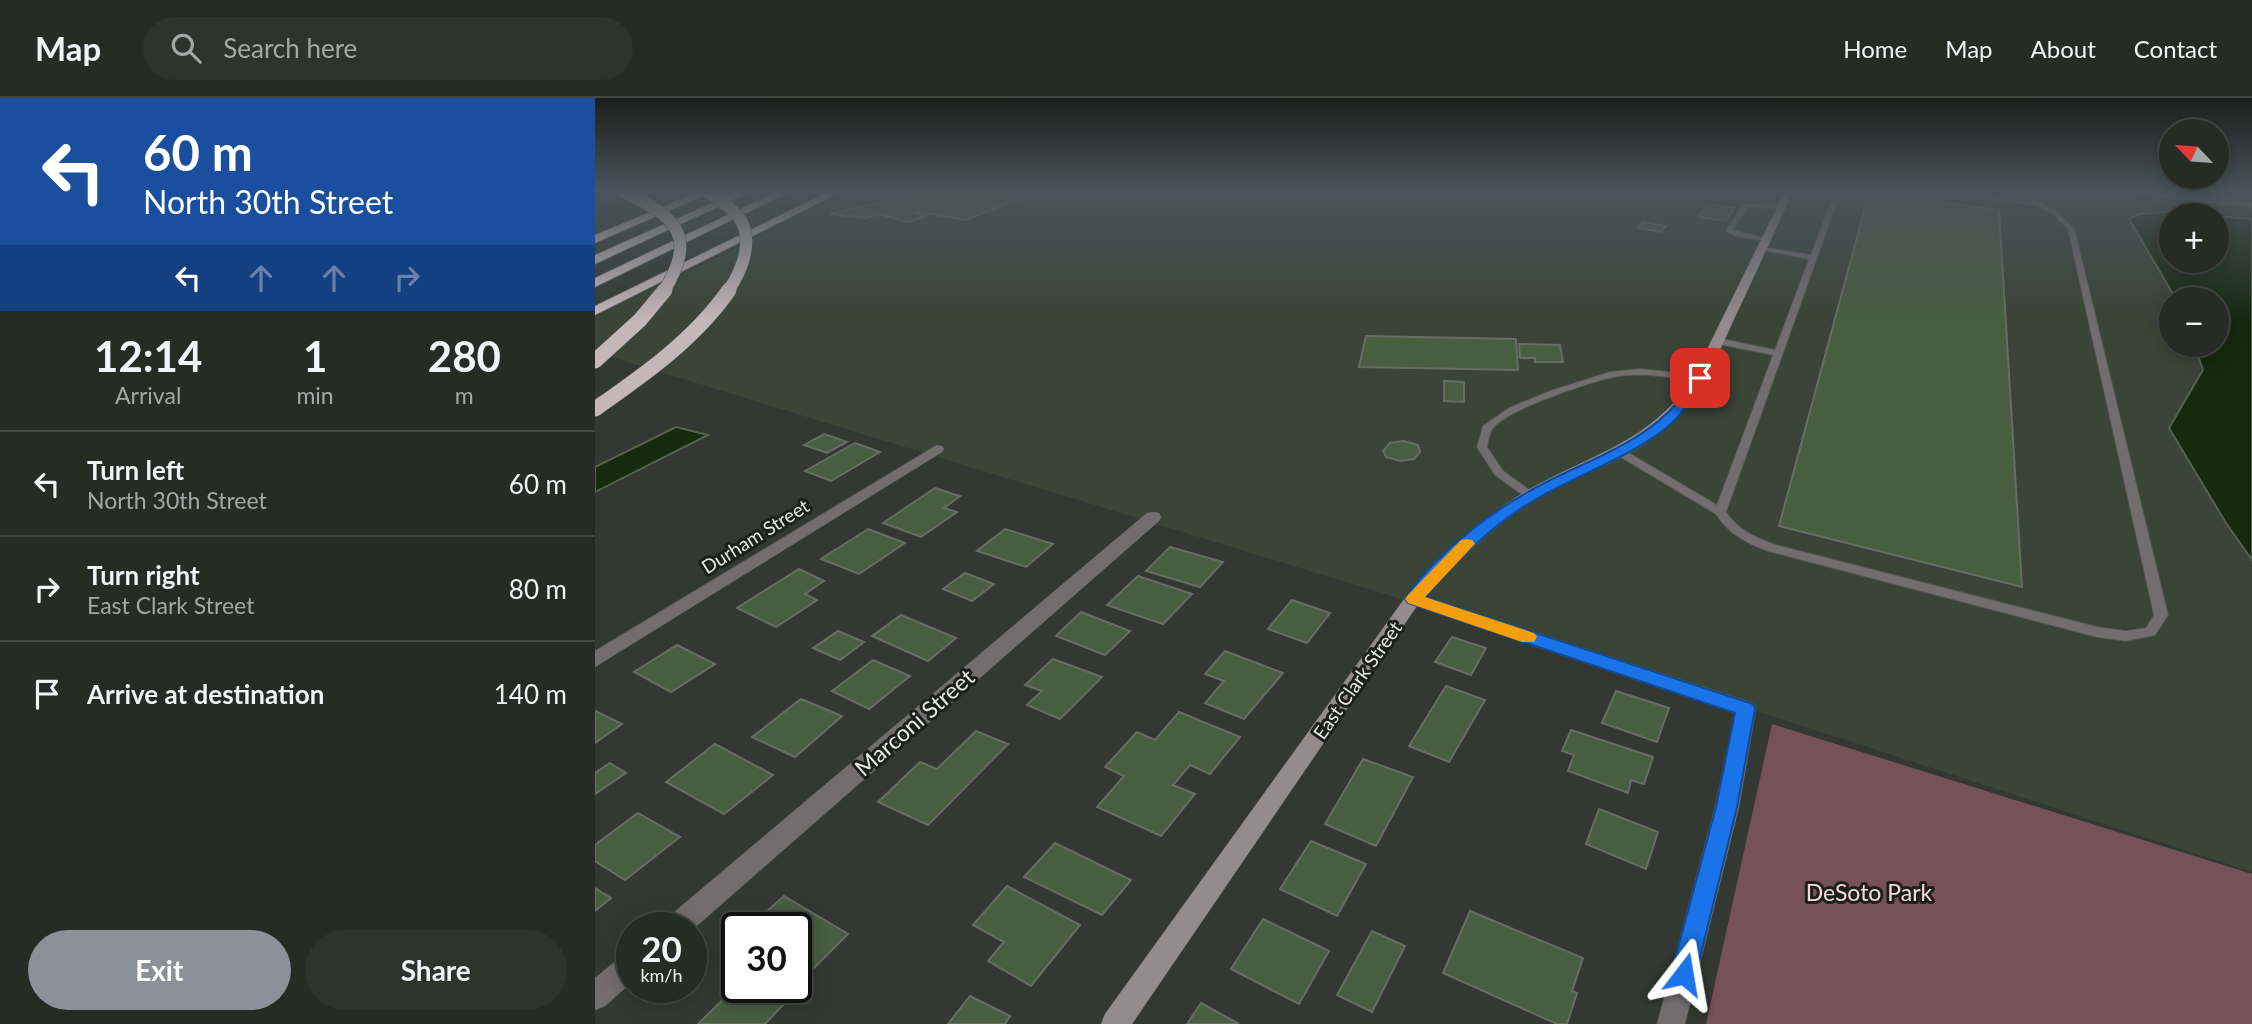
<!DOCTYPE html>
<html lang="en">
<head>
<meta charset="utf-8">
<style>
	:root { --surface:#262b26; --page:#2e332e; --text:#f1f3f6; --muted:#a4a7a7; --line:#424743; --accent:#8c9099 }
	body { margin:0; font-family:Lato,sans-serif; background:var(--page); color:var(--text); height:100vh; display:flex; flex-direction:column; font-size:26px; white-space:nowrap }
	* { box-sizing:border-box; margin:0 }
	p { font-size:23px; color:var(--muted) }
	.icon { flex:none; width:38px; height:38px; fill:none; stroke:currentColor; stroke-width:2; stroke-linecap:round; stroke-linejoin:round }
	.map { position:relative; flex:1; overflow:hidden }
	.drawer { display:flex; flex-direction:column; background:var(--surface); width:595px }
	.drawer>* { flex:none }
	.top-card { background:#1a4fa0; color:#fff; overflow:hidden }
	.needle { width:46px; rotate:295deg }
	.buttons { position:absolute; left:1564px; top:21px; display:grid; gap:14px }
	.buttons a { display:grid; place-items:center; width:70px; height:70px; border-radius:50%; background:var(--surface); box-shadow:0 4px 18px #0003,0 0 0 2px var(--line); font-size:35px }
	.speed { position:absolute; left:21px; top:814px; display:flex; gap:14px; font-size:35px; font-weight:700; text-align:center }
	.speed>* { display:grid; place-content:center; width:91px; height:91px; border-radius:50%; background:var(--surface); box-shadow:0 4px 18px #0003,0 0 0 2px var(--line); line-height:1 }
	.speed small { font-size:18px; font-weight:400 }
	.speed .limit { border:4px solid #111; border-radius:10px; background:#fff; color:#111 }
	.pin { position:absolute; display:grid; place-items:center; width:60px; height:60px; color:#fff; margin:-30px; border-radius:14px; box-shadow:0 4px 10px #0006 }
	.me { position:absolute; width:77px; margin:-38px; rotate:14deg; stroke-linejoin:round; filter:drop-shadow(0 0 5px #0008) }
	.turn { display:flex; align-items:center; gap:24px; height:147px; padding:0 28px; font-size:32px }
	.turn .icon { width:91px; height:91px; stroke-width:2.5 }
	.turn b { display:block; font-size:49px; line-height:60px }
	.lanes { display:flex; align-items:center; height:66px; padding:0 28px; background:#0003; justify-content:center; gap:35px; direction:ltr }
	.lanes .off { opacity:.35 }
	.eta { display:flex; justify-content:space-evenly; align-items:center; height:119px; text-align:center }
	.eta b { font-size:42px; font-weight:700; line-height:49px }
	.button { display:flex; gap:14px; margin-top:auto; padding:14px 28px }
	.button a { flex:1; height:80px; border-radius:42px; background:var(--accent); color:#fff; font-size:28px; font-weight:700; line-height:80px; text-align:center }
	.button a+a { background:var(--page); color:var(--text) }
	ul { padding:0; list-style:none }
	li { display:flex; align-items:center; gap:21px; height:105px; padding:0 28px; border-top:2px solid var(--line) }
	li div { flex:1 }
	li b { display:block; font-size:26px }
	li em { font-style:normal }
	header { display:flex; align-items:center; gap:42px; box-sizing:border-box; height:98px; padding:0 35px; background:var(--surface); border-bottom:2px solid var(--line) }
	header strong { font-size:33px }
	nav { display:flex; gap:38px; margin-inline-start:auto; font-size:24px }
	.search { width:490px; height:63px; background:var(--page); display:flex; align-items:center; gap:18px; box-sizing:border-box; padding:0 24px; border-radius:38px; color:var(--muted); font-size:26px }
	main { display:flex; flex:1; min-height:0 }
	.map>svg:first-child { display:block }
	.built { fill:#3a4437 }
	.green { fill:#76505b }
	.water { fill:#152a0f; stroke:#54634f; stroke-width:2; fill-rule:evenodd }
	.building { fill:#475e40; stroke:#676d65; stroke-width:2 }
	.lines { fill:none; stroke-linecap:round; stroke-linejoin:round }
	.lane-casing { stroke:#50554f; stroke-width:2 }
	.street-casing { stroke:#50554f; stroke-width:1 }
	.secondary-casing { stroke:#50554f; stroke-width:1 }
	.highway-casing { stroke:#50554f; stroke-width:2 }
	.lane { fill:#726d6f; fill-rule:evenodd }
	.street { fill:#726d6f; fill-rule:evenodd }
	.secondary { fill:#938b8d; fill-rule:evenodd }
	.highway { fill:#c4b7ba; fill-rule:evenodd }
	.highway-bridge-far1-casing { stroke:#50554f; stroke-width:13; stroke-linecap:butt }
	.highway-bridge-casing { stroke:#50554f; stroke-width:16; stroke-linecap:butt }
	.highway-bridge-far1 { stroke:#c4b7ba; stroke-width:12 }
	.highway-bridge { stroke:#c4b7ba; stroke-width:15 }
	.route { fill:#1a73e8; stroke:#114b97; stroke-width:2 }
	.slow { fill:#f59e0b }
	.labels { text-anchor:middle; dominant-baseline:central; stroke-width:6; stroke-linejoin:round; paint-order:stroke }
	.street-label { font-size:19px; fill:#e6e9e5; stroke:#1d1f1c }
	.near-street-label { font-size:23px; fill:#e6e9e5; stroke:#1d1f1c }
	.near-park-label { font-size:23px; fill:#f7d9e0; stroke:#1d1f1c }
</style>
</head>
<body>
<header>
<strong>Map</strong>
<div class="search"><svg class="icon" aria-label="search" viewBox="0 0 24 24"><circle cx="10" cy="10" r="6"/><path d="M15 15l6 6"/></svg>Search here</div>
<nav><a>Home</a><a>Map</a><a>About</a><a>Contact</a></nav>
</header>
<main>
<section class="drawer">
<div class="top-card">
<div class="turn"><svg class="icon" aria-label="left" viewBox="0 0 24 24"><path d="M17 20v-9H6M10 6l-5 5 5 5"/></svg><div><b>60 m</b>North 30th Street</div></div>
<div class="lanes"><svg class="icon" aria-label="left" viewBox="0 0 24 24"><path d="M17 20v-9H6M10 6l-5 5 5 5"/></svg><svg class="icon off" aria-label="ahead" viewBox="0 0 24 24"><path d="M12 20V5M6 11l6-6 6 6"/></svg><svg class="icon off" aria-label="ahead" viewBox="0 0 24 24"><path d="M12 20V5M6 11l6-6 6 6"/></svg><svg class="icon off" aria-label="right" viewBox="0 0 24 24"><path d="M7 20v-9h11M14 6l5 5-5 5"/></svg></div>
</div>
<div class="eta">
<div><b>12:14</b><p>Arrival</p></div>
<div><b>1</b><p>min</p></div>
<div><b>280</b><p>m</p></div>
</div>
<ul>
<li><svg class="icon" aria-label="left" viewBox="0 0 24 24"><path d="M17 20v-9H6M10 6l-5 5 5 5"/></svg><div><b>Turn left</b><p>North 30th Street</p></div><em>60 m</em></li>
<li><svg class="icon" aria-label="right" viewBox="0 0 24 24"><path d="M7 20v-9h11M14 6l5 5-5 5"/></svg><div><b>Turn right</b><p>East Clark Street</p></div><em>80 m</em></li>
<li><svg class="icon" aria-label="arrive" viewBox="0 0 24 24"><path d="M6 21V4h12l-3 4 3 4H6"/></svg><div><b>Arrive at destination</b></div><em>140 m</em></li>
</ul>
<div class="button"><a>Exit</a><a>Share</a></div>
</section>
<div class="map">
<svg width="1657" height="926" viewBox="0 0 1657 926">
	<rect width="100%" height="100%" fill="#333932"/>
	<path class="built" d="M256,93H1657V121L1570,114L1545,116L1535,121L1581,201H1577V247H1599L1608,272L1631,425L1657,462V774L992,558L0,254V219Z"/>
	<path class="green" d="M1177,626L1657,776V926H1111Z"/>
	<g class="water">
		<path d="M1570,114L1657,121V462L1631,425L1574,330L1608,272L1599,247H1622V201H1581L1534,121L1545,116ZM1577,117H1622V163H1577Z"/>
		<path d="M81,329L113,337L0,394V369Z"/>
	</g>
	<g class="building">
		<path d="M318,93H444L371,122L324,114L320,115L331,118L313,124L284,116L271,120L235,116L286,104Z"/>
		<path d="M633,94L656,97L649,101L626,98Z"/>
		<path d="M1274,95L1404,112L1427,489L1184,428Z"/>
		<path d="M1113,106L1139,110L1131,123L1104,119Z"/>
		<path d="M1048,124L1071,128L1066,134L1043,130Z"/>
		<path d="M771,238L921,241L923,272L764,269Z"/>
		<path d="M924,246L965,247L968,264H940V260H925Z"/>
		<path d="M849,283L869,284V304L849,303Z"/>
		<path d="M229,336L252,344L232,355L209,347Z"/>
		<path d="M809,343L823,347L825,354L819,361L805,363L791,359L788,353L795,345Z"/>
		<path d="M260,345L285,354L236,383L210,373Z"/>
		<path d="M340,390L365,398L349,410L362,414L326,439L288,425Z"/>
		<path d="M273,431L310,445L264,476L226,461Z"/>
		<path d="M410,431L458,446L431,469L382,453Z"/>
		<path d="M575,449L628,464L605,489L551,473Z"/>
		<path d="M204,471L229,483L210,496L222,502L181,529L142,510Z"/>
		<path d="M370,475L399,486L377,503L348,491Z"/>
		<path d="M543,478L597,496L568,526L512,507Z"/>
		<path d="M697,502L735,515L712,545L673,531Z"/>
		<path d="M486,514L535,533L510,557L461,538Z"/>
		<path d="M306,517L361,540L333,563L277,538Z"/>
		<path d="M243,533L269,544L245,562L218,550Z"/>
		<path d="M857,539L891,550L876,577L840,564Z"/>
		<path d="M82,547L120,566L76,594L39,574Z"/>
		<path d="M630,553L688,575L649,621L610,605L629,583L610,576Z"/>
		<path d="M458,561L507,579L465,621L432,607L447,593L430,587Z"/>
		<path d="M278,562L315,578L274,611L237,593Z"/>
		<path d="M851,588L890,602L854,664L814,648Z"/>
		<path d="M1021,593L1074,610L1062,644L1007,625Z"/>
		<path d="M206,601L247,618L200,659L157,639Z"/>
		<path d="M0,613L27,626L0,645Z"/>
		<path d="M584,614L645,639L615,676L595,667L578,687L600,696L566,738L502,709L529,678L510,669L542,634L560,642Z"/>
		<path d="M976,632L1058,659L1049,686L1036,682L1033,695L973,673L979,657L967,653Z"/>
		<path d="M381,633L413,646L333,727L283,704L325,664L342,671Z"/>
		<path d="M120,646L178,677L129,716L71,684Z"/>
		<path d="M768,661L818,679L781,748L730,726Z"/>
		<path d="M15,665L31,675L0,696V675Z"/>
		<path d="M1004,711L1063,734L1051,771L991,746Z"/>
		<path d="M43,715L85,739L30,782L0,763V747Z"/>
		<path d="M716,743L771,766L742,818L685,791Z"/>
		<path d="M460,745L536,782L507,817L429,779Z"/>
		<path d="M412,788L485,827L436,888L393,863L409,844L378,827Z"/>
		<path d="M0,790L16,800L0,813Z"/>
		<path d="M189,798L253,836L203,886L201,830H153Z"/>
		<path d="M875,813L988,860L977,893L982,895L972,926H962L848,875Z"/>
		<path d="M668,821L734,853L704,906L636,871Z"/>
		<path d="M777,833L810,848L777,914L742,897Z"/>
		<path d="M142,888L160,889L189,906L170,926H103Z"/>
		<path d="M375,898L415,918L410,926H353Z"/>
		<path d="M606,905L644,926H592Z"/>
	</g>
	<g class="lines">
		<g class="lane-casing">
			<g id="lane">
				<path d="M1240,93H1246L1131,414C1143,432 1161,440 1181,447L1502,529L1531,533L1551,530L1559,517L1473,131L1458,116L1441,107L1329,93H1344L1435,104L1428,99L1425,93H1431L1433,97L1462,114L1479,130L1573,517L1560,537L1531,543L1502,539L1173,453C1151,445 1134,436 1121,416L1019,355L1018,353L1019,351H1027L1122,407L1178,257L1123,246L1119,243L1123,240L1180,252L1214,161L1162,151L1166,149L1216,157Z"/>
				<path d="M1621,93H1627L1636,104L1635,105H1631Z"/>
				<path d="M1148,106L1187,107L1190,109L1187,111L1152,109L1138,132L1172,141V143L1140,138L1131,133Z"/>
				<path d="M1045,271L1105,277L1110,280L1105,283C1077,280 1046,273 1019,279C995,284 906,313 896,333C894,338 893,344 892,349L908,373L940,396L942,398L940,400H932L900,377L882,349L888,328L914,310L955,293L1015,274Z"/>
			</g>
		</g>
		<g class="street-casing">
			<g id="street">
				<path d="M1533,93H1557L1657,104V110L1537,96Z"/>
				<path d="M342,347L347,348L349,351L347,354L0,569V553Z"/>
				<path d="M558,414L564,415L566,419L564,423L96,833V830H67L71,821L552,415Z"/>
				<path d="M818,495L1158,605L1161,611L1144,709L1090,926H1062L1120,709L1140,615L812,505L809,501L812,497Z"/>
				<path d="M37,853V884L10,908L0,912V880L28,857Z"/>
			</g>
		</g>
		<g class="secondary-casing">
			<path id="secondary" d="M1190,93H1198C1179,135 1160,177 1140,219C1123,256 1108,295 1078,324C1041,359 988,374 944,400C898,426 860,466 824,505L537,926H506L510,916L812,497C847,459 884,422 928,395C992,357 1055,346 1098,280Z"/>
		</g>
		<g class="highway-casing">
			<g id="highway">
				<path d="M106,93H119L0,145V137Z"/>
				<path d="M144,93H157L0,166V157Z"/>
				<path d="M183,93H196L0,189V180Z"/>
				<path d="M235,93H248L0,217V208Z"/>
			</g>
		</g>
		<use href="#lane" class="lane"/>
		<use href="#street" class="street"/>
		<use href="#secondary" class="secondary"/>
		<use href="#highway" class="highway"/>
		<g class="highway-bridge-far1-casing">
			<g id="highway-bridge-far1">
				<path d="M28,93C79,118 104,136 69,193"/>
				<path d="M111,93C121,100 134,108 142,117C161,139 147,173 133,193"/>
			</g>
		</g>
		<g class="highway-bridge-casing">
			<g id="highway-bridge">
				<path d="M0,263L45,222L70,192"/>
				<path d="M0,311C49,277 100,241 134,192"/>
			</g>
		</g>
		<use href="#highway-bridge-far1" class="highway-bridge-far1"/>
		<use href="#highway-bridge" class="highway-bridge"/>
	</g>
	<linearGradient id="sky" x2="0" y2="1"><stop stop-color="#1c1f1c"/><stop offset="0.42" stop-color="#4a545a"/><stop offset="1" stop-color="#4a545a" stop-opacity="0"/></linearGradient>
	<rect width="1657" height="222" fill="url(#sky)"/>
	<path class="route" d="M1105,276L1111,280C1099,298 1088,316 1071,330C1033,360 985,376 943,400C899,425 863,461 830,499L1158,606L1160,611L1142,709L1101,876L1097,884L1089,888L1080,884L1076,876L1121,709L1140,615L813,505L810,501C836,461 889,419 931,395C980,366 1045,349 1083,304C1089,296 1095,286 1101,277Z"/>
	<path class="slow" d="M872,441L877,442L880,446L877,449L830,499L939,535L942,539L939,544H927L813,505L810,501L813,497L866,442Z"/>
	<g class="labels">
		<g class="street-label">
			<text transform="translate(160 438) rotate(-32)">Durham Street</text>
			<text transform="translate(762 582) rotate(-55)">East Clark Street</text>
		</g>
		<g class="near-street-label">
			<text transform="translate(319 624) rotate(-41)">Marconi Street</text>
		</g>
		<g class="near-park-label">
			<text x="1274" y="794">DeSoto Park</text>
		</g>
	</g>
</svg>
<div class="buttons">
<a><svg class="needle" viewBox="-14 -14 28 28"><path d="M0-13l5 13h-10z" fill="#e53935"/><path d="M0 13l5-13h-10z" fill="#a4a7a7"/></svg></a>
<a>+</a>
<a>−</a>
</div>
<div class="speed"><div>20<small>km/h</small></div><div class="limit">30</div></div>
<div class="pin" style="left:1105px;top:280px;background:#d93025"><svg class="icon" aria-label="arrive" viewBox="0 0 24 24"><path d="M6 21V4h12l-3 4 3 4H6"/></svg></div>
<svg class="me" style="left:1089px;top:876px" viewBox="-20 -20 40 40"><path d="M0-17L14 15 0 8-14 15z" fill="#1a73e8" stroke="#fff" stroke-width="4"/></svg>
</div>
</main>
</body>
</html>
